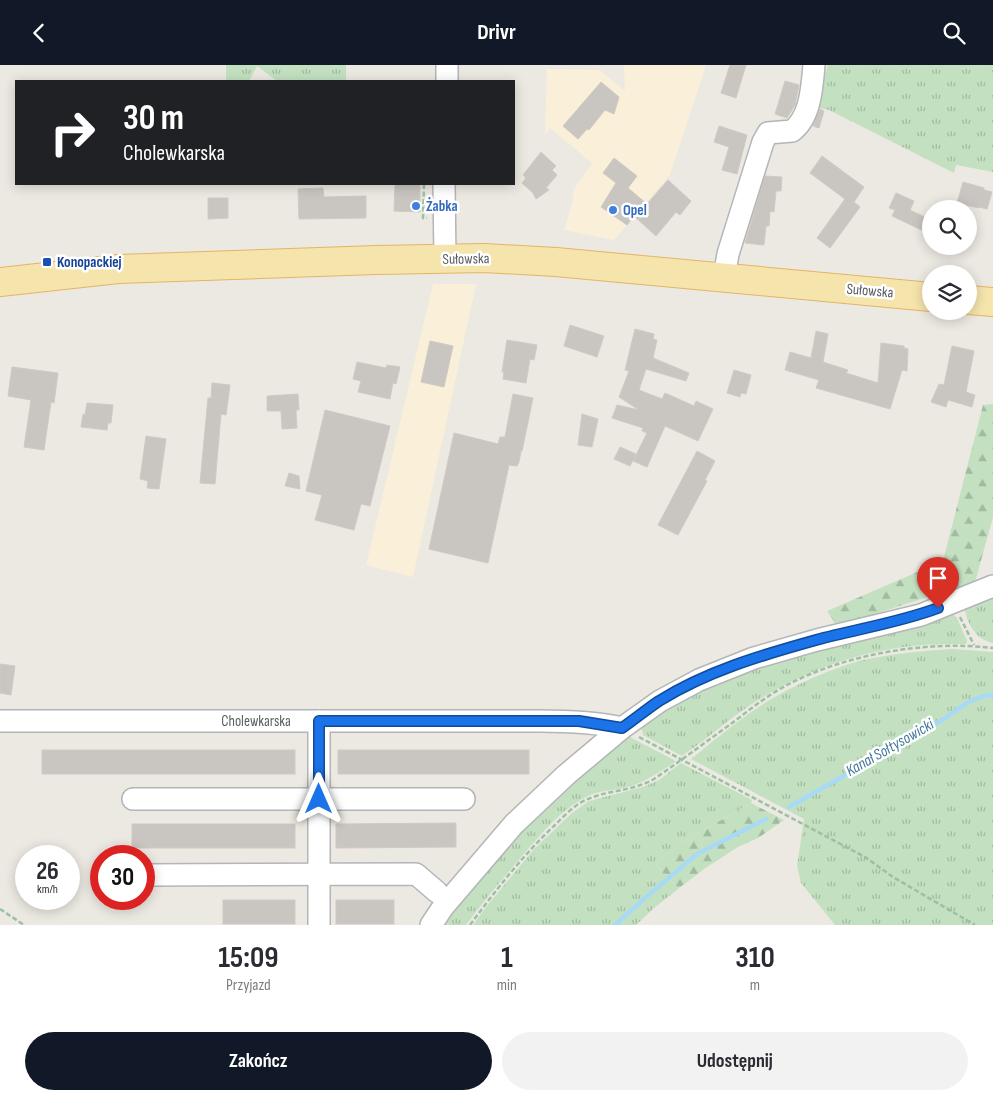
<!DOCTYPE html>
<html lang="pl">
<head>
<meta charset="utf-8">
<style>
	:root { --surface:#fff; --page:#f2f2f3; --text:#2b2b33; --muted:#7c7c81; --accent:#111827 }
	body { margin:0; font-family:"Sofia Sans Condensed",sans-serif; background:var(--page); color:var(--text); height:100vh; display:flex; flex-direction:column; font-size:19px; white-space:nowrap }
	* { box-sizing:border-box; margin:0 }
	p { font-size:16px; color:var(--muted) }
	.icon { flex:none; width:28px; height:28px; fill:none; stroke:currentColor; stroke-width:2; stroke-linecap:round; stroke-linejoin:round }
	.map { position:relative; height:860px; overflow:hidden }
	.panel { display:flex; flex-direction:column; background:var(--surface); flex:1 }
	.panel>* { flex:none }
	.hud { position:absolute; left:15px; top:15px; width:500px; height:105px; border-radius:0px; box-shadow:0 2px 12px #0003; background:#202124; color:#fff; overflow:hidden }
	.tools { position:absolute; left:922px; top:135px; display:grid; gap:10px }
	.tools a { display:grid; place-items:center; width:55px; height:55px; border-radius:50%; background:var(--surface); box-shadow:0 2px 12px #0003; font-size:25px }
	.speed { position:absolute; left:15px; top:780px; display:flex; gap:10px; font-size:25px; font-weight:700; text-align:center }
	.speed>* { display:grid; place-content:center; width:65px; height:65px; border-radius:50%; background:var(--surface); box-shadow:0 2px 12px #0003; line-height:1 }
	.speed small { font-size:12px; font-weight:400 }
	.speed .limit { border:8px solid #d22; background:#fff; color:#111 }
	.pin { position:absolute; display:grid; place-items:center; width:42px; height:42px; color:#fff; margin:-51px -21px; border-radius:50% 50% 50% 0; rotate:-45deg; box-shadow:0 0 5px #0007 }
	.pin .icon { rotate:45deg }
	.me { position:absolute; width:55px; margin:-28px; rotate:0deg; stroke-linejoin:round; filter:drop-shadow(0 0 4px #0008) }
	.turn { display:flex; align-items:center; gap:18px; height:105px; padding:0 25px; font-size:22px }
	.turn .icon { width:65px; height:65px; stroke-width:2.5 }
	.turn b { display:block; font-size:35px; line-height:42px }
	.eta { display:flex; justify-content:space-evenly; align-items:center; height:85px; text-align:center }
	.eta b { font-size:30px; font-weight:700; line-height:35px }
	.cta { display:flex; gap:10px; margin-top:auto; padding:10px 25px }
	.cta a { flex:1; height:58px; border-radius:30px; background:var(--accent); color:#fff; font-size:20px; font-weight:700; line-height:58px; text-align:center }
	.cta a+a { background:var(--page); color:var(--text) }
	header { display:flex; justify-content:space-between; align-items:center; height:65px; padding:0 25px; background:var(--accent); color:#fff; font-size:22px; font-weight:700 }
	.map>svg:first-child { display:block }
	.commercial { fill:#faf0d9 }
	.grass { fill:url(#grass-tufts) }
	.forest { fill:url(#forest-firs) }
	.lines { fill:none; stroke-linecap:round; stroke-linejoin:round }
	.stream { stroke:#a8daf5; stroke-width:4.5 }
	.building { fill:#c9c5c1; stroke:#d0cac1 }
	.minor-casing { stroke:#b3b5b8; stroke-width:24 }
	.major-casing { stroke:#e2b565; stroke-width:30 }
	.path { stroke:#9bc1a3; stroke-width:2.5; stroke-dasharray:5 2.5; stroke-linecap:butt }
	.minor { stroke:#fff; stroke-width:21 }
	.major { stroke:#f6e4ad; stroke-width:28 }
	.route-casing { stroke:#114b97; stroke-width:12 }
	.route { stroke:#1a73e8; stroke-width:9 }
	.shop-dot { fill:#3f7fe0; stroke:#fff; stroke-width:2 }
	.transit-dot { fill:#1a4fb4; stroke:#fff; stroke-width:2 }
	.labels { text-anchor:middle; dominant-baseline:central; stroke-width:5; stroke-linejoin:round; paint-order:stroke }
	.shop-label { font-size:15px; font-weight:bold; fill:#366cbe; stroke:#fff; text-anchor:start }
	.street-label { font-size:15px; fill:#5a5e61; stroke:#fff }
	.transit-label { font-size:15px; font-weight:bold; fill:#164399; stroke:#fff; text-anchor:start }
	.water-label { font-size:16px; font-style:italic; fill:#45779d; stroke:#fff }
</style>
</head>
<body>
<header><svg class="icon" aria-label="back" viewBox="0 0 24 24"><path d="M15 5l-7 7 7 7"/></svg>Drivr<svg class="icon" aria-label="search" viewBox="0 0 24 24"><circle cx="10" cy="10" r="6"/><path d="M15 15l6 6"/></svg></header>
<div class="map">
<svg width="993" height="860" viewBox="0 0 993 860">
	<defs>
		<pattern id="grass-tufts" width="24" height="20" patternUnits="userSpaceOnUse" patternTransform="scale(1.25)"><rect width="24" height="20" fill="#c3e1c1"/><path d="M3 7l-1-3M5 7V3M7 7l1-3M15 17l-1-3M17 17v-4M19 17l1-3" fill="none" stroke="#a1baa0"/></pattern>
		<pattern id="forest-firs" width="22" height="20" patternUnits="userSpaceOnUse" patternTransform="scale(1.25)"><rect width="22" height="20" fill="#c3e1c1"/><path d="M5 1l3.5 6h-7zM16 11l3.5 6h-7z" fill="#a1baa0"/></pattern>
	</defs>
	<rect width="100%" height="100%" fill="#ece9e2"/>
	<g class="commercial">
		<path d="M624,0H706L670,110L614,175L564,165L572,139L574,124L592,98L550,63L545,69L547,4L600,5L625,26Z"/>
		<path d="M433,219H476L413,512L366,500Z"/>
	</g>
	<g class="grass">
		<path d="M226,0H346V16H277L257,1L249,16H226Z"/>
		<path d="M828,0H993V107L956,100L954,108L829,45L816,42Z"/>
		<path d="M993,528V578C975,574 968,560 964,542Z"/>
		<path d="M952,548L957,553L967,576L966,579C948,579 930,579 912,581C850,588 794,610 743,645C722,660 703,677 682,691L643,670L641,661L705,617Z"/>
		<path d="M952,584L993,587V860H835L801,818L797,801L804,754L691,694C717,673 744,650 773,633C799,618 839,600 868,594C896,588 924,586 952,584Z"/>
		<path d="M628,671L674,695L675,697C661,706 647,716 631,721C618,725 603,725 590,730C560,744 538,773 517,797C499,818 482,838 466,860H437L458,831L562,724Z"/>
		<path d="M681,698L752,735L751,738L683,777L656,799L678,824L654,843L636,860H473L486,842L534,784L572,748L589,736L643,722L659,715Z"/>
	</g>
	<g class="forest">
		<path d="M993,339V452L975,517L837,561L827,546L943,496L983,340Z"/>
		<path d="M751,738L784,755L758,773L738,782L704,804L678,824L656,799L683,777Z"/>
	</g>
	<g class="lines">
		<g class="stream">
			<path d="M789,742L944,654C958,644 975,630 993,630"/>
			<path d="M615,860L645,833L697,789L766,754"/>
		</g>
	</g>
	<g class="building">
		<path d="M730,0H746L736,33L721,28Z"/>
		<path d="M785,16L799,20L795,40L787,53L775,49Z"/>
		<path d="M601,17L619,32L614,49L605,45L589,65L587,64L578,74L563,61Z"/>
		<path d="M820,44L824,46L819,63L813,61Z"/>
		<path d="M719,61L747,70L737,109L722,105L729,82L714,77Z"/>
		<path d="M541,87L556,101L552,105L557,110L546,123L549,125L536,134L533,128L522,118L526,113L523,110Z"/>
		<path d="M822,91L864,122L854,137L860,142L830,183L817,173L845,134L810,108Z"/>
		<path d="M614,93L637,111L628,123L647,139L668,115L691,136L680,150L676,147L656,171L634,151L627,160L601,142L616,118L603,108Z"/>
		<path d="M765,111L782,112L781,126H776L774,147L770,146L769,161H766L764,180L745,178Z"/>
		<path d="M963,117L984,123V125L992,127L987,144L979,142V143L957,138Z"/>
		<path d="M395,119H420V147L394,146Z"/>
		<path d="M323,123L324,132L366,131V153L299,154L298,124Z"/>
		<path d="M896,128L914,136L910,145L931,155L926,167L892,151L895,145L889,143Z"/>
		<path d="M208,133H228V153L208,154Z"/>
		<path d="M570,260L604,271L597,292L564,281Z"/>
		<path d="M635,264L654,269L653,274L657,275L653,293L689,308L686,316L646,304L639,325L662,334L665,328L694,341L696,336L713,344L698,376L665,361L647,402L633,396L647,368L642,366L643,363L612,353L617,340L639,345L619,332L629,306L625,305Z"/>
		<path d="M816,266L828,269L823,297L848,305L846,308L878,318L881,278L904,281V283L908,284L907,306L902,305L890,344L816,323L819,315L785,305L790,287L811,293Z"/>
		<path d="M507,275L537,280L534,295L530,294L526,318L503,314L504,307H502Z"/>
		<path d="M430,276L453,281L444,322L421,317Z"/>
		<path d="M952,281L974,286L966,327L975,330L972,342L948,335L946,342L931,337L939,319L944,320Z"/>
		<path d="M357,297L386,303L387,300L400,302L396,319L393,318L390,334L358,327L361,316L353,314Z"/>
		<path d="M12,302L58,308L54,338L51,337L44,385L24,382L31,335L8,331Z"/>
		<path d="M734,305L751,310L746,329L741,328L740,332L727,328Z"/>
		<path d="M212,318L230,320L226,350L221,349L215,419L200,418L208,333H211Z"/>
		<path d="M298,329L299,345H296L297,363L282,364L281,346H267V331Z"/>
		<path d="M513,329L533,333L522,386H521L519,397L517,401L509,400L488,498L429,484L454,368L498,379L500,372H505Z"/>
		<path d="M87,338L113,340L111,358H108L107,365L81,362L83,349L85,350Z"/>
		<path d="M325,345L390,361L370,441L361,439L354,465L315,455L322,430L306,426Z"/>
		<path d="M582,349L598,354L592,382L578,380Z"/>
		<path d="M146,371L166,374L159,424L147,423L148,416L140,414Z"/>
		<path d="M620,382L636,389L630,401L614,394Z"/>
		<path d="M697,386L715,396L705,415L707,416L678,470L658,460Z"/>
		<path d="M289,408L299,411L300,424L285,421Z"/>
		<path d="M0,599L15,601L11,630L0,628Z"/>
		<rect x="42" y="685" width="253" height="24"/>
		<rect x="338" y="685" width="191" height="24"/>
		<path d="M456,758V782L336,783V759Z"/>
		<rect x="132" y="759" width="163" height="24"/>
		<rect x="223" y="835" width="72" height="24"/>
		<rect x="336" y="835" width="58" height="24"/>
	</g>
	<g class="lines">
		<g class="minor-casing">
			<g id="minor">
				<path d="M447,16V0"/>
				<path d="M444,119L445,194"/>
				<path d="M724,212L728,189L763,77L768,68L792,66C811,52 812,21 814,0"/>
				<path d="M0,656H540C568,656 595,657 622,663"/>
				<path d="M319,656V860"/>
				<path d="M133,734H464"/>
				<path d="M145,810L416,809L437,827"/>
				<path d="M431,860L443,842L514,759L566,710L622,663L660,636L699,615L754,593L817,575L921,550L993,521"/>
			</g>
		</g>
		<g class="major-casing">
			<g id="major">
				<path d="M0,217L118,204L376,195L484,193L556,197L931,232"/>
				<path d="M969,235L993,237"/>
			</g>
		</g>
		<g class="path">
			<path d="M424,119L423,153H427"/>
			<path d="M960,552L974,580"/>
			<path d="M639,672L865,792L893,812L975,860"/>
			<path d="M0,844L24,860"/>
			<path d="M470,860C496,825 523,790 555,760C564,751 575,739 588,734C609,725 633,726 654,714C679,697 703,679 728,661C747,647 766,631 787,620C846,589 927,575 993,583"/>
		</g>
		<use href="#minor" class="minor"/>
		<use href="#major" class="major"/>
	</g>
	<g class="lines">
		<g class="route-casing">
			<path id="route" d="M319,734V656H579L622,663C635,654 647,644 659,636C707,606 762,590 816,575C856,564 898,558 938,543"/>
		</g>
		<use href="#route" class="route"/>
	</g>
	<g class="shop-dot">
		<circle cx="416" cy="141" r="5"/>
		<circle cx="613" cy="145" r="5"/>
	</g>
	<rect class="transit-dot" x="42" y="192" width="10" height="10" rx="2.5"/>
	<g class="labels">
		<g class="shop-label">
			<text x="426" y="141">Żabka</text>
			<text x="623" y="145">Opel</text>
		</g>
		<g class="street-label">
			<text transform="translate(466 194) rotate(-1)">Sułowska</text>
			<text transform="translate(870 226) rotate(5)">Sułowska</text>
			<text x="256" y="656">Cholewkarska</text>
		</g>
		<g class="transit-label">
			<text x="57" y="197">Konopackiej</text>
		</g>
		<g class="water-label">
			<text transform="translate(890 683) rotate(-30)">Kanał Sołtysowicki</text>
		</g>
	</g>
</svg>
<div class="tools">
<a><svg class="icon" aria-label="search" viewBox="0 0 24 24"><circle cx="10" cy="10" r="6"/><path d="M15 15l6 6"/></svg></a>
<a><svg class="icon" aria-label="layers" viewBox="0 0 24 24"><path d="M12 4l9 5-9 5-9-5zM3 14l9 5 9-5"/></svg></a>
</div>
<div class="speed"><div>26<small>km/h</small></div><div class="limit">30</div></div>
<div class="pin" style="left:938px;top:543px;background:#d93025"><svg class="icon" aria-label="arrive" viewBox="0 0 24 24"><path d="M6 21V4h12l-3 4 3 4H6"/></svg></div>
<svg class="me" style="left:319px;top:734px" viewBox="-20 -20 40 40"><path d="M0-17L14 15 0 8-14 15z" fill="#1a73e8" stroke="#fff" stroke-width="4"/></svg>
<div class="hud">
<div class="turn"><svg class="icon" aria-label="right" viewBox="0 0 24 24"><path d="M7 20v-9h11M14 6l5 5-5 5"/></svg><div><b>30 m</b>Cholewkarska</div></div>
</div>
</div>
<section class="panel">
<div class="eta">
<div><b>15:09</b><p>Przyjazd</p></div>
<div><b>1</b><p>min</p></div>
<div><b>310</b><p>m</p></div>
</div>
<div class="cta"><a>Zakończ</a><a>Udostępnij</a></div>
</section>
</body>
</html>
